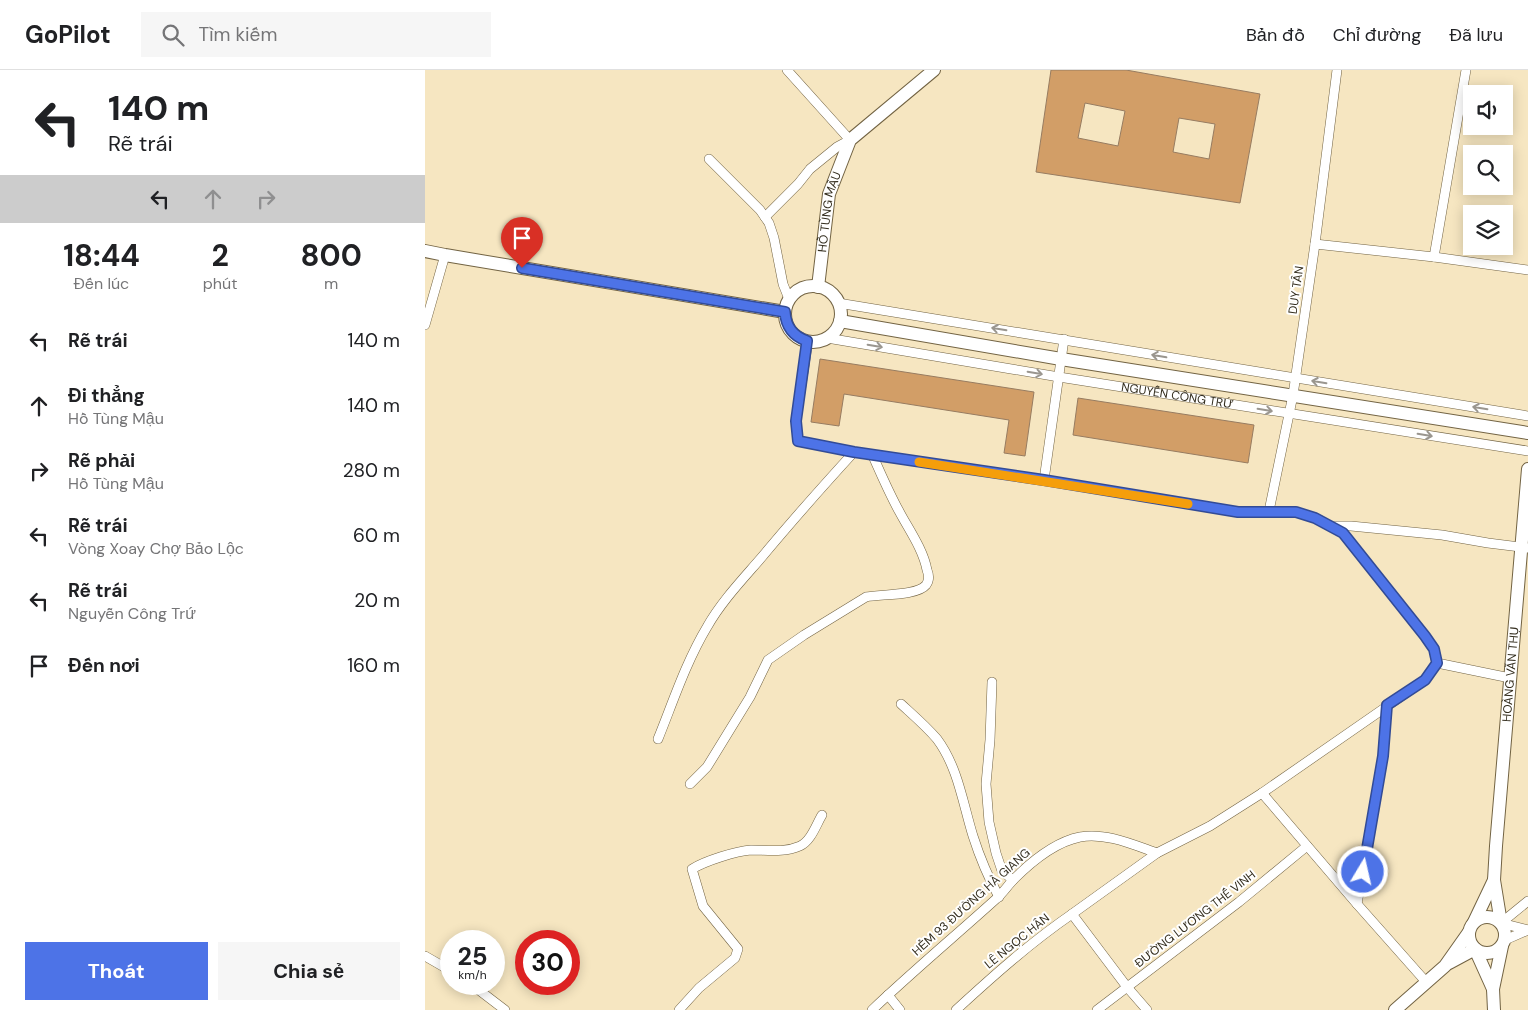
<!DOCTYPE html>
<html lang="vi">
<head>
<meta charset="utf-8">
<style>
	:root { --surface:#fff; --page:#f6f6f6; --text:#202124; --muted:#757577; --line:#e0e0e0; --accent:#4d73e7 }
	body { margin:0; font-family:"DM Sans",sans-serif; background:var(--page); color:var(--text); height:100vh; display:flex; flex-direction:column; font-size:19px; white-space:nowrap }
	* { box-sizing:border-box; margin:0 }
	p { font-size:16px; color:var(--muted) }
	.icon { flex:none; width:28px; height:28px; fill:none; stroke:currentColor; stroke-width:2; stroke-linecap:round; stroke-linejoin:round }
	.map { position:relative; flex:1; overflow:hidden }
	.drawer { display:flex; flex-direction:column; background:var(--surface); width:425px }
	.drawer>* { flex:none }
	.top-card { background:#fff; color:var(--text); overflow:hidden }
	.fabs { position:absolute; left:1038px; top:15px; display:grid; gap:10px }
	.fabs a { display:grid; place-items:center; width:50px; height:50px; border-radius:0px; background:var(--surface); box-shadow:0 2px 12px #0003; font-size:25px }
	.speed { position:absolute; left:15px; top:860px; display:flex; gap:10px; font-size:25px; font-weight:700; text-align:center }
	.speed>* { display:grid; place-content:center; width:65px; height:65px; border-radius:50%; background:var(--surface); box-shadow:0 2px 12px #0003; line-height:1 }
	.speed small { font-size:12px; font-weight:400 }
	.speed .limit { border:8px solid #d22; background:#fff; color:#111 }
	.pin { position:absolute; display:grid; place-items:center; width:42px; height:42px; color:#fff; margin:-51px -21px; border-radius:50% 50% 50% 0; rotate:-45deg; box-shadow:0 0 5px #0007 }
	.pin .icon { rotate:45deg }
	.me { position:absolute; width:55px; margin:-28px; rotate:9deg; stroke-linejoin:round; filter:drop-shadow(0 0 4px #0008) }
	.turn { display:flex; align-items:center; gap:18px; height:105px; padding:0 25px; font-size:22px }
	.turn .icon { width:65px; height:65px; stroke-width:2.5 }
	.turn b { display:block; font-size:35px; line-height:42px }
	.lanes { display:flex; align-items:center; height:48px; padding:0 25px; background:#0003; justify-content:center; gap:25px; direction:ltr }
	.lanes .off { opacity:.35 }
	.eta { display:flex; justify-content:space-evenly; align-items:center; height:85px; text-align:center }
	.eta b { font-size:30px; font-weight:700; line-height:35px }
	.action { display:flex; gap:10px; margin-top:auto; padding:10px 25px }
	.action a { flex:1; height:58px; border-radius:0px; background:var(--accent); color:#fff; font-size:20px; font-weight:700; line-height:58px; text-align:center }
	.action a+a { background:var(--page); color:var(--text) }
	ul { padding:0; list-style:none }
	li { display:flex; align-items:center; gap:15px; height:65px; padding:0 25px }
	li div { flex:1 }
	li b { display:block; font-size:19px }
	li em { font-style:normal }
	header { display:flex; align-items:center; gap:30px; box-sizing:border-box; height:70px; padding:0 25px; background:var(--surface); border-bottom:1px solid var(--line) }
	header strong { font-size:24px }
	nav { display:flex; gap:28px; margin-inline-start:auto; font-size:18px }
	.search { width:350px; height:45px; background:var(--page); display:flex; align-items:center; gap:12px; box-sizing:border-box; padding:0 18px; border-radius:0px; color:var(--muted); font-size:19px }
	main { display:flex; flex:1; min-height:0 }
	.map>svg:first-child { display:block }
	.building { fill:#d29e67; stroke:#977c61; fill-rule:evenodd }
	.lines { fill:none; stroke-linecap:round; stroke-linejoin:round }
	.street-casing { stroke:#726343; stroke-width:10 }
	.secondary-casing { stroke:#726343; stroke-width:14 }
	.street { stroke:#fff; stroke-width:9 }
	.secondary { stroke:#fff; stroke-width:12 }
	.oneway { stroke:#9a968f }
	.route-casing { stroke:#324b96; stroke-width:12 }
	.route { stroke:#4d73e7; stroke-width:9 }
	.slow { stroke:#f59e0b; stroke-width:9 }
	.labels { text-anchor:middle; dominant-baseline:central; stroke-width:4; stroke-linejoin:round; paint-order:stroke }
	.street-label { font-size:12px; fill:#342e1f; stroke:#fff }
</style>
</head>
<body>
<header>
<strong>GoPilot</strong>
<div class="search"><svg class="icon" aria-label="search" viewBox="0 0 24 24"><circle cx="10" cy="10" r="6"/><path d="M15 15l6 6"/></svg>Tìm kiếm</div>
<nav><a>Bản đồ</a><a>Chỉ đường</a><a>Đã lưu</a></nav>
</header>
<main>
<section class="drawer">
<div class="top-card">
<div class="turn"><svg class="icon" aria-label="left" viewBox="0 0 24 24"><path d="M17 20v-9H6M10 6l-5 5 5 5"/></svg><div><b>140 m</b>Rẽ trái</div></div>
<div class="lanes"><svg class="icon" aria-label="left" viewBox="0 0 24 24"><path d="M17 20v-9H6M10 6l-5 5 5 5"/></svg><svg class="icon off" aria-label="ahead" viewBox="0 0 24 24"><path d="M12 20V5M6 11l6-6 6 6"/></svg><svg class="icon off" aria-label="right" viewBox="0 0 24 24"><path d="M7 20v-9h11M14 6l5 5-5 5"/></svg></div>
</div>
<div class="eta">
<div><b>18:44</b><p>Đến lúc</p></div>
<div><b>2</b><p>phút</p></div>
<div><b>800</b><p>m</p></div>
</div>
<ul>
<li><svg class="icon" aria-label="left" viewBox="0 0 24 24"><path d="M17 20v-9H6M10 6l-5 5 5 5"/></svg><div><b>Rẽ trái</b></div><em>140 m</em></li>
<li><svg class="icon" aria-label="ahead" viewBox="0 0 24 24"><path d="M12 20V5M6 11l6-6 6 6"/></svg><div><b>Đi thẳng</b><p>Hồ Tùng Mậu</p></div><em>140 m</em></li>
<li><svg class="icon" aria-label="right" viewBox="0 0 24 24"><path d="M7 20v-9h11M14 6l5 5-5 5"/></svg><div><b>Rẽ phải</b><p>Hồ Tùng Mậu</p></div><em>280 m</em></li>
<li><svg class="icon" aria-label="left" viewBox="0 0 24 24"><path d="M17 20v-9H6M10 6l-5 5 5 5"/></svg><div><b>Rẽ trái</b><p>Vòng Xoay Chợ Bảo Lộc</p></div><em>60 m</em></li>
<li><svg class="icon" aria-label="left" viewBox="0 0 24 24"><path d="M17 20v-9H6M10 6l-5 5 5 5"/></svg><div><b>Rẽ trái</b><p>Nguyễn Công Trứ</p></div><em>20 m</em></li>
<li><svg class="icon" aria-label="arrive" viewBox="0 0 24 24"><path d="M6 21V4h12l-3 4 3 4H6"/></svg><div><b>Đến nơi</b></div><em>160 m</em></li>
</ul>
<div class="action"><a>Thoát</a><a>Chia sẻ</a></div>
</section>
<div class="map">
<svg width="1103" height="940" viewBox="0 0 1103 940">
	<rect width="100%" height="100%" fill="#f6e6c1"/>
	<g class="building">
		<path d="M626,0H701L835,24L815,133L611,102ZM660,33L700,41L693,76L653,68ZM754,48L790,54L784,89L748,82Z"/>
		<path d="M395,289L609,322L600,386L579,383L584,350L419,324L414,356L386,352Z"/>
		<path d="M653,328L829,355L823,393L648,365Z"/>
	</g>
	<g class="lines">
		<g class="street-casing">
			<g id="street">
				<path d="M284,89L335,140L344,153L349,168L358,214L364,229"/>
				<path d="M340,147L373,114L385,99L412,77L425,70L362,0"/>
				<path d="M890,174L1009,187L1103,200"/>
				<path d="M1009,187L1041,0"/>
				<path d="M413,233L1103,346"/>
				<path d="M0,255L20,185"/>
				<path id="s1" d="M402,268L634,307L1103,381"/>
				<path d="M383,271L371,351L373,371L429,382L619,410L813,442H871L891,448L918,463L1000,566L1009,579L1012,593L1000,610L837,723L785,756L732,783L647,844"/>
				<path d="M619,410L639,269"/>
				<path d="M844,441L868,325L890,174L912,0"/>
				<path d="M907,456H926L1017,465L1063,473L1103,478"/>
				<path d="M1012,593L1085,608"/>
				<path d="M567,612L565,670L561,714L564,752L571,783L577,801L588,810"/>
				<path d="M476,634C488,645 501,656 512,669C533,697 538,734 548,766C555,788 563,807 574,827"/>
				<path d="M233,669C248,632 261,592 282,557C296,532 317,510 336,488C366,452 397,417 429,382"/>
				<path d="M265,714L282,697L325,627L343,590L379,565L441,527C455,524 492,526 501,515C504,511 504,505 502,500C498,479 484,460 474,441C464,423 456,404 447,384"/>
				<path d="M837,723L932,834L1002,913"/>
				<path d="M932,834L958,686L961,635"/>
				<path d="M1076,853L1103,831"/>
				<path d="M1076,853L1103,860"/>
				<path d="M1080,870L1103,860"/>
				<path d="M0,886L26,901"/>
				<path d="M46,914L80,940"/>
				<path d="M463,925L475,940"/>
				<path d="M254,940L274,918L310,888L313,879L278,836L267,799C280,791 311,781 326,780C342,780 359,783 375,776C386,771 391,755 397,745"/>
				<path d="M447,940C487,902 530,866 571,829C578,823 583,815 589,809C607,791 630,772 655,767C680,762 709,775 732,783"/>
				<path d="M531,940C568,906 605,873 647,844L702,917L722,940"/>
				<path d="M672,940L814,832L882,776"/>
			</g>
		</g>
		<g class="secondary-casing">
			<g id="secondary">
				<path d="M0,181L20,185L360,242"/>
				<circle cx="388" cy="244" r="28"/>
				<path id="s2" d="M393,217L404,124L425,70L509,0"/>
				<path d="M415,251L636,289L1103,363"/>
				<circle cx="1062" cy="865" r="18"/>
				<path d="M1049,852L1069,810"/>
				<path id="s3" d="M1076,853L1069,810L1071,776L1103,399"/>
				<path d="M1024,893L1050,879L1068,919"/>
				<path d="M970,940L1020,896L1044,862"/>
				<path d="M1069,940L1068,919L1077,876"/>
			</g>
		</g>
		<use href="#street" class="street"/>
		<use href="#secondary" class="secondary"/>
	</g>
	<defs><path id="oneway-shaft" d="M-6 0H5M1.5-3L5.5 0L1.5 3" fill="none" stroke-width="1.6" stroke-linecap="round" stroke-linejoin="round" transform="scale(1.25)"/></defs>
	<g class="oneway">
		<use href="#oneway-shaft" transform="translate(574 259) rotate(-171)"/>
		<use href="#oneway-shaft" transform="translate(450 276) rotate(10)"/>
		<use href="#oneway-shaft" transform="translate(734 286) rotate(-170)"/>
		<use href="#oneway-shaft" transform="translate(610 303) rotate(10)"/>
		<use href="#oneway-shaft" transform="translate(894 312) rotate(-171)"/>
		<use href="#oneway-shaft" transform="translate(1055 338) rotate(-171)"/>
		<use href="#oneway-shaft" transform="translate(840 340) rotate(9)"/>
		<use href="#oneway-shaft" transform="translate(1000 365) rotate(9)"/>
	</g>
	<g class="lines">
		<g class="route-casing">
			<path id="route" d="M97,198L360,242C361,257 368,266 382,271L371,351L373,371L429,382L619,410L813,442H871L890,448L918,463L1000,566L1009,579L1012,593L1000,610L962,635L958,686L938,802"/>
		</g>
		<use href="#route" class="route"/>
		<path class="slow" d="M494,392L763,434"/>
	</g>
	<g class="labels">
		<g class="street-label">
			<text stroke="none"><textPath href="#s2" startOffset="76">HỒ TÙNG MẬU</textPath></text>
			<text transform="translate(871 220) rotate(-82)">DUY TÂN</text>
			<text stroke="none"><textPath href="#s1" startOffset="355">NGUYỄN CÔNG TRỨ</textPath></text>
			<text stroke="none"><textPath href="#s3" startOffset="250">HOÀNG VĂN THỤ</textPath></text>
			<text transform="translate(546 832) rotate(-42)">HẺM 93 ĐƯỜNG HÀ GIANG</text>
			<text transform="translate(770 849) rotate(-38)">ĐƯỜNG LƯƠNG THẾ VINH</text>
			<text transform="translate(592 871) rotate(-39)">LÊ NGỌC HÂN</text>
		</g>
	</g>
</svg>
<div class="fabs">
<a><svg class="icon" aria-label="sound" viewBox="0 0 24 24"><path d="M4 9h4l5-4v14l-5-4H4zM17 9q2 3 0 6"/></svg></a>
<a><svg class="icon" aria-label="search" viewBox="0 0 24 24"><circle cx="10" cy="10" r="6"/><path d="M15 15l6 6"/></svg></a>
<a><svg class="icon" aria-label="layers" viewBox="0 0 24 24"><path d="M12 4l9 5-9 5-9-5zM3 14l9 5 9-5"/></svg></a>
</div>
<div class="speed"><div>25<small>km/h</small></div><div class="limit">30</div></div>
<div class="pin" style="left:97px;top:198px;background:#d93025"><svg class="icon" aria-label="arrive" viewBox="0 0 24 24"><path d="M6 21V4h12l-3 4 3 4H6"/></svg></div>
<svg class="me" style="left:938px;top:802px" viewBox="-20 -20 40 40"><circle r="17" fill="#4d73e7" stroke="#fff" stroke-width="3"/><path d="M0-11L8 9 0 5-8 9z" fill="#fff"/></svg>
</div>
</main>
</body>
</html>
